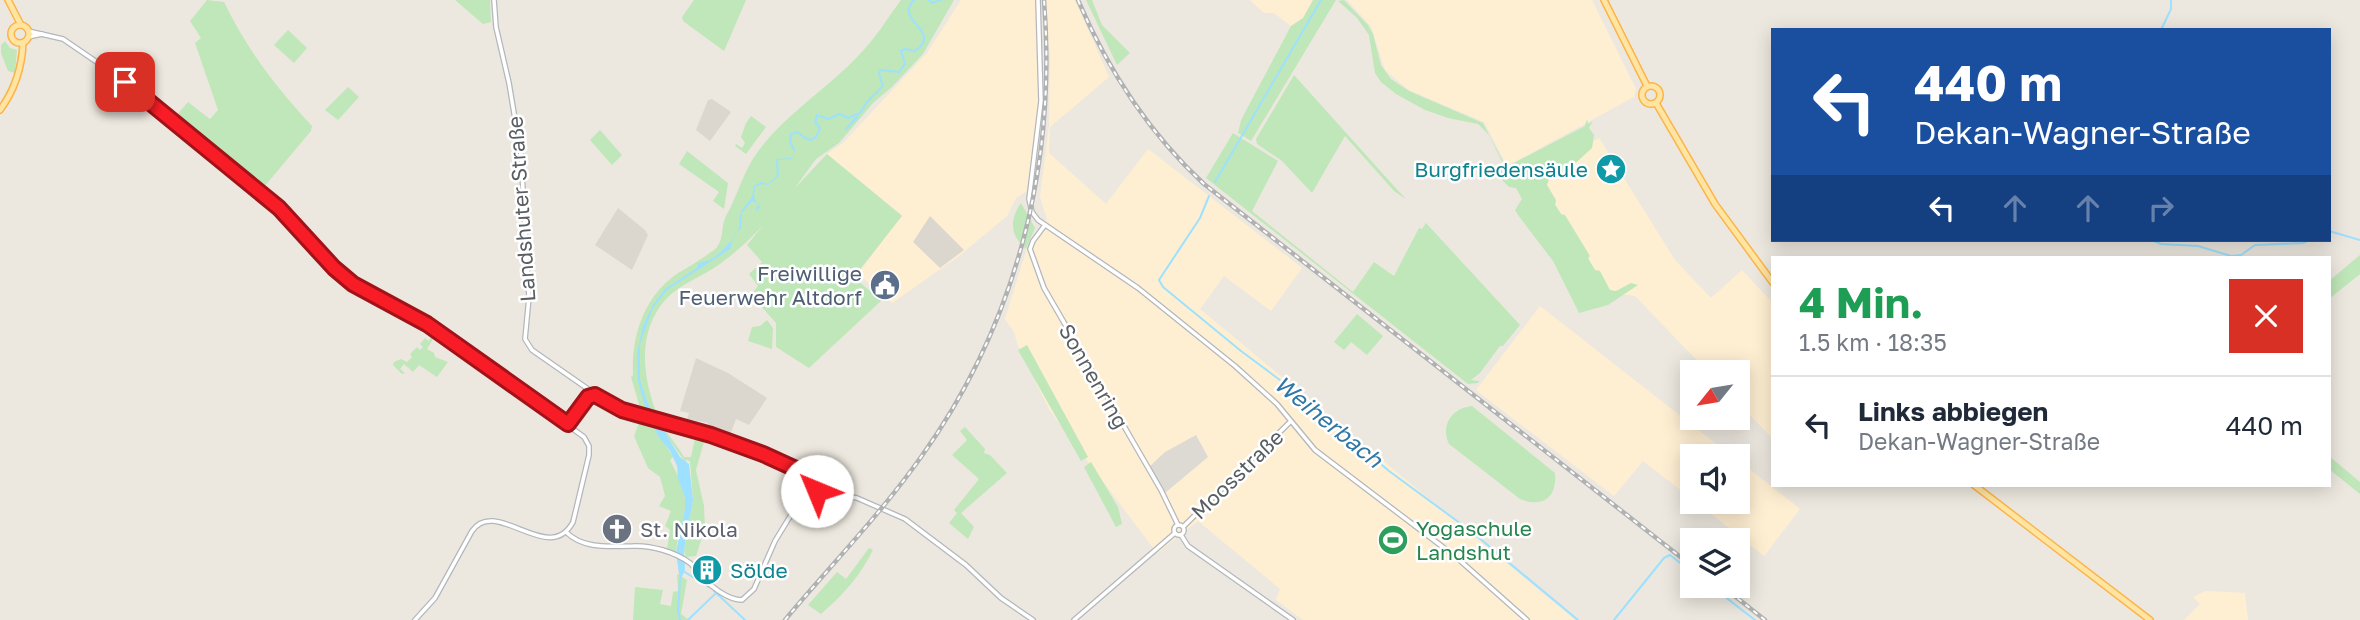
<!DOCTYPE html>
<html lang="de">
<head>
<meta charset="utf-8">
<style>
	:root { --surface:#fff; --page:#f2f2f3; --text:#1f2937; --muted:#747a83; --line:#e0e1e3 }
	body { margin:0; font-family:"Golos Text",sans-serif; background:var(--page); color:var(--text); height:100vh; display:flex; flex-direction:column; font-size:26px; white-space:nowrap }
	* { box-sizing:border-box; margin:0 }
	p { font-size:23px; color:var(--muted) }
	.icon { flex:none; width:38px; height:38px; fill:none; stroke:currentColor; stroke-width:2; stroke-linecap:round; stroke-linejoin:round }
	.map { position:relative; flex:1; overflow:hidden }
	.drawer { position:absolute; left:1771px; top:256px; width:560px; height:231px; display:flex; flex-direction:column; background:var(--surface); border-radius:0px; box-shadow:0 4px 18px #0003 }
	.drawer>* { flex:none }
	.guide { position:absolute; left:1771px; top:28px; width:560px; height:214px; border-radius:0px; box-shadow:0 4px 18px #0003; background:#1a4fa0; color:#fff; overflow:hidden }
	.needle { width:46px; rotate:240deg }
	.fabs { position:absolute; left:1680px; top:360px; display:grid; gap:14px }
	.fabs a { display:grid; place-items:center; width:70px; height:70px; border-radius:0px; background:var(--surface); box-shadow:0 4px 18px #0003; font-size:35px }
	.pin { position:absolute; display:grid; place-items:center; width:60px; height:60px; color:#fff; margin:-30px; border-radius:14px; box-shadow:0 4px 10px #0006 }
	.me { position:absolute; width:77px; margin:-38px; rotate:315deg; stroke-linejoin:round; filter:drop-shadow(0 0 5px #0008) }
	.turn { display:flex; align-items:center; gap:24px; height:147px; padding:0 28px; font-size:32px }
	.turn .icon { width:91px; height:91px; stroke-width:2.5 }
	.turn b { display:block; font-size:49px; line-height:60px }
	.lanes { display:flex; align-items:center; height:66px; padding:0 28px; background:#0003; justify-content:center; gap:35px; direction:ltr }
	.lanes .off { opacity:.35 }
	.round { display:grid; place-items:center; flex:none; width:74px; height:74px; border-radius:0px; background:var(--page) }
	.overview { display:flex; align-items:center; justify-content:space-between; height:119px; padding:0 28px }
	h1 { font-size:42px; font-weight:700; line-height:52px; color:#1e9e55 }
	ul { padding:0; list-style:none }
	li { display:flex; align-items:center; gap:21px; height:98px; padding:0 28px; border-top:2px solid var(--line) }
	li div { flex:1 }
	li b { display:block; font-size:26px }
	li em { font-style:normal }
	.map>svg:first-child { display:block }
	.commercial { fill:#ffefd2 }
	.industrial { fill:#dddad4 }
	.education { fill:#dcd7ce }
	.green { fill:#bfe7b9 }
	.water { fill:#9de1ff }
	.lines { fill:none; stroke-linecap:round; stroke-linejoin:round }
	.stream { stroke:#9de1ff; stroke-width:2 }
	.minor-casing { stroke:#b3b7bc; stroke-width:6 }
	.major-casing { stroke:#fcb449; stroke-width:8 }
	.minor { stroke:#fff; stroke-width:3.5 }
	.major { stroke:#ffe4a2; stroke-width:5 }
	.rail-casing { stroke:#b0b1b2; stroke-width:4.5 }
	.rail { stroke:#fff; stroke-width:2; stroke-dasharray:5; stroke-linecap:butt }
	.route-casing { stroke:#a11219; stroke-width:18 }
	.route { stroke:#f71c26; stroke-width:12 }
	.labels { text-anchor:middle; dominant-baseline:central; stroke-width:5; stroke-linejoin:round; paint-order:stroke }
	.culture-label { font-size:21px; fill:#0d838f; stroke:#fff; text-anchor:end }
	.street-label { font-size:21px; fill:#585e62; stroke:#fff }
	.service-label { font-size:21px; fill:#4e5e75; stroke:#fff; text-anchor:end }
	.leisure-label { font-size:21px; fill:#27864d; stroke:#fff; text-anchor:start }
	.worship-label { font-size:21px; fill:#5b616d; stroke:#fff; text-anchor:start }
	.water-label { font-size:23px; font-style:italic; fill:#2f78a6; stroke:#fff }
</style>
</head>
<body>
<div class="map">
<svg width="2360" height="620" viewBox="0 0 2360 620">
	<rect width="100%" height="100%" fill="#ede8df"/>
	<g class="commercial">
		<path d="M961,0H1036L1039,47V106L1027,191L1016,198L1007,216L959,256L892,303L858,274L902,215L827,154L843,143L927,53Z"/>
		<path d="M1043,0H1075L1109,77L1050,127L1049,153L1106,204L1148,149L1302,268L1271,311L1224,276L1200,309L1575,620H1303L1276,600L1280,589L1198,521L1157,553L1050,411L1018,346L1014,332L1005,319L1028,245L1047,219L1040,197L1049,127L1050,55Z"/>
		<path d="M1250,0H1313L1303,18L1291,26L1274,13H1264Z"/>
		<path d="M1347,0H1592L1636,89L1634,97L1507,166L1484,122L1409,90L1385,70L1371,26Z"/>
		<path d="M1599,138L1675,260L1711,298L1742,270L1773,303V439L1738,403V373H1709L1635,296L1608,292L1542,182L1544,169Z"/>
		<path d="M1540,306L1733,457H1692V499L1643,461L1614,496L1476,390Z"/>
		<path d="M1738,460L1800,509L1764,556L1696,502H1738Z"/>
		<path d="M2205,591L2245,593L2248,620H2184L2200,604L2193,597Z"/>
	</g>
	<path class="industrial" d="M1196,435L1208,457L1165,493L1150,466L1165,452Z"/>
	<g class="education">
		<path d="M712,99L731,112L710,141L696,130L708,100Z"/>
		<path d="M618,208L645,230L648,235L632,270L595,245Z"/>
		<path d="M930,216L964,250L940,268L913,242Z"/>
		<path d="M696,358L728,373L767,398L749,425L736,419L729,438L707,430L708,423L687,419L689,413L680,411Z"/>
	</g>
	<g class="green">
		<path d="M207,0L224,2C248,51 275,86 312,126L311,131L264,187H259L237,165L234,166L176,116L188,102L210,119L218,110L195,43L201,38L190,21Z"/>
		<path d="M455,0H490L491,22L483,24Z"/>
		<path d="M694,0H746L724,51L683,21L682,17Z"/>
		<path d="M901,0H954L923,54L892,87L873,103L839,143L816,159L794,189L827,154L902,216L854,277L881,301L809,368L776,347V323L751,295L758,286L749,274L762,262L747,245L764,224C751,239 736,252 720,264C703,276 680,284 666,299C635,333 643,383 660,421C666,434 677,444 684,457H691L696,434L705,438L696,470L704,506L705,528L696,556L686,557L684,550L693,500L690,461L686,460V462C675,451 669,432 654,427L673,457L670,460C677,474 687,491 685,508C683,523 677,537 676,552L667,550L670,530L665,526L671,511L659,506L665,496L660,477L648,468L634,436L642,415L631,377L633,375C631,336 644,296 678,273C686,269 713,252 717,247C724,238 721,225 726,216C738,195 743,171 759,150C787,113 827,89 859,55C875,39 887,19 901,0Z"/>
		<path d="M1086,0H1092L1102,25L1130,53L1117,65Z"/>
		<path d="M1313,0H1336L1251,141L1238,133L1241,120L1291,26L1303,18Z"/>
		<path d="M1344,0L1368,25L1373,34L1381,65L1391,79L1409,91L1483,123L1506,167L1585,126L1587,119L1588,124L1593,121L1589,128L1594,135L1592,148L1569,169L1557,174L1554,169L1548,171L1550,176L1547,185L1556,200L1555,205L1561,214L1565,215L1590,256L1588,258L1595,270L1600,271L1610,290L1616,291L1631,283L1638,285L1608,305L1579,313L1553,261L1518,215L1515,210L1522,199L1516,188L1509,187L1499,177L1500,169L1504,166L1489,135L1478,124L1448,118L1425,110L1396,94L1381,82L1375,73L1369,35L1357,18L1338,1Z"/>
		<path d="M288,30L307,48L294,63L274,45Z"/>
		<path d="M5,41L10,48L17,50L15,73L8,71L1,53V45Z"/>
		<path d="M1294,75L1393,185L1406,199L1394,191L1345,136L1312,193L1282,161L1257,144L1256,139Z"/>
		<path d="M348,87L359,97L338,120L325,110Z"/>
		<path d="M751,116L766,127L746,154L735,146L736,144L742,148L745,143L741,137L746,123Z"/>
		<path d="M600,130L622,155L612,165L590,140Z"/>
		<path d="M1233,133L1278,161L1252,211L1353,292L1374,262L1394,276L1419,228L1422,229L1426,223L1520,325L1503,346H1500L1480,373L1471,380L1479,381L1478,383L1468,384L1206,178Z"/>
		<path d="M687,151L728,183L724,209L713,201L719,192L679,164Z"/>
		<path d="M1021,203L1035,228L1026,249C1010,235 1009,220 1021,203Z"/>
		<path d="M2360,255V274L2329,299V281Z"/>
		<path d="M1357,314L1383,336L1367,355L1351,342L1344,350L1334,342Z"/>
		<path d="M767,320L773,328L772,349L748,341L752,327L760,326Z"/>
		<path d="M433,332L436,334L427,349L434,353L435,357L448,362L437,377L419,365L413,372L404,364L400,369L405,373L402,374L393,365L394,362L401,359L407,362L412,357L410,354L417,347L420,350L423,347L420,344L425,338L429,341Z"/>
		<path d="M1027,345L1088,457L1081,461L1018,350Z"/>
		<path d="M1472,406L1555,473C1557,498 1543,508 1520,499L1449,444C1440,425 1452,408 1472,406Z"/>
		<path d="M965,427L985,449L984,453L990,455L1007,473L961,513L974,527L968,539L949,523L957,513L954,510L979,479L952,455L967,440L960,431Z"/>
		<path d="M2329,456L2360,482V494L2329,469Z"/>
		<path d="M1091,462L1118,507L1122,524L1116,527L1084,467Z"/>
		<path d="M869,548L873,550C860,576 843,595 821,614L808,605L837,572L846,579Z"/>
		<path d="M677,574L687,580L681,614L689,620H633L635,587L663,590L660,604L671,606L673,592L678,591Z"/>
	</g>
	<path class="water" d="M795,148L792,159L778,160L779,176L768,185L762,184L755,187L754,198L760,207L755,212L758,203L752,201L742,213L741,228L734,235L730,249L667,290L653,308L640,344V380L648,404L680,457L689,464L693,500L684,550L685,569L680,582L676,552L685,509V497L678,478L677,466L670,451L658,436L647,413L638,381L637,354L643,326L653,305L665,289L697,268L698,263C714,263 734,241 739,227C740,224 739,219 740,216C743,203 752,206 754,186L761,182L768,184L777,176L776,159L792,158Z"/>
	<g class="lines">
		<g class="stream">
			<path d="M929,0L932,3L941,0"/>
			<path d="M2161,30L2171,9V0"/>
			<path d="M846,129L857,117"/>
			<path d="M794,150L790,142L791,134L798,132C808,142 815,144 820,128L815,122L817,115L829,119L839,114L848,118L860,113L867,102L883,86L879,74L880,70L899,72L905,64L901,51L905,49L915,51C944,31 893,21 914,0"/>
			<path d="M1215,182L1321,0"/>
			<path d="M1209,196L1200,218L1159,280L1163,287L1241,351L1300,395L1389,471L1472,532L1578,620"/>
			<path d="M2329,231L2360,240"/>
			<path d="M2152,240L2161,244L2198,246L2231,256L2241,255L2255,245L2303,243L2309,240"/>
			<path d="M683,571L709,587"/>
			<path d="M1711,586L1755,620"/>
			<path d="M714,591L745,620"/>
			<path d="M680,620L678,610L680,582"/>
			<path d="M688,620L715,594"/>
			<path d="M1614,620L1664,558L1670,555L1692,572"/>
		</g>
		<g class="minor-casing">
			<g id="minor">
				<path d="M494,0L496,27L509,83L521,155L529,297L525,339L532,350L588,389L591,395"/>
				<path d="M1038,0L1041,101L1029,199L1032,212L1038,220L1138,288L1235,366L1277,404L1315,450L1456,557L1527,620"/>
				<path d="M28,31L63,39L104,67L171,119L279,208L334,268L353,284L427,324L584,437L589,446V455L573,522C549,567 496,496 472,531L435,598L415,620"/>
				<path d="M28,37L42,34"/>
				<path d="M1045,225L1033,241L1030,249L1044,288L1161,490L1178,525"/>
				<path d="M591,395H595L622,410L711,435L763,454L798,470L805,482"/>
				<path d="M569,424L591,395"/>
				<path d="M817,491L857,498L905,519L966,565L1001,598L1033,620"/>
				<path d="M802,497L810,499L815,496L817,491L814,483L805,482"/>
				<path d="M802,497L799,489L805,482"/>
				<circle cx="1179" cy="530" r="5"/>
				<path d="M1183,527L1290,422"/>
				<path d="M566,532C584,550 611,546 633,546C651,545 675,552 690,563C694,566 697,572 701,576C710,586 728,600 742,600L754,589L775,541L802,497"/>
				<path d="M1181,535L1188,546L1293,620"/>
				<path d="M1074,620L1175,533"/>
			</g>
		</g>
		<g class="major-casing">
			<g id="major">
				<path d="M8,0L21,25"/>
				<path d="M1604,0L1647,86"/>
				<circle cx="20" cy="34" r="9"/>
				<circle cx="1651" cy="95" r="9"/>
				<path d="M1656,103L1715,204L1773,283"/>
				<path d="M0,110C14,91 22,67 23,43"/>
				<path d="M1974,485L2150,620"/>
			</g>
		</g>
		<use href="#minor" class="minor"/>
		<use href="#major" class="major"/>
		<g class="rail-casing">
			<g id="rail">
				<path d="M1078,0C1108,70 1148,132 1204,184L1692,566"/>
				<path d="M1722,586L1765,620"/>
				<path d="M785,620C830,566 880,515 921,457C1017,323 1057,163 1044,0"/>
			</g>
		</g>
		<use href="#rail" class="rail"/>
	</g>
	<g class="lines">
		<g class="route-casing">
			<path id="route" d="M125,82L279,208L334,268L353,284L427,324L568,424L588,397L595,395L622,410L711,435L763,454L798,470L805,482L814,483L817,491"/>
		</g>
		<use href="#route" class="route"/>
	</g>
	<defs>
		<g id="sight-disc" transform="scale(1.575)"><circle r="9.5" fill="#0f9aa8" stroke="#fff"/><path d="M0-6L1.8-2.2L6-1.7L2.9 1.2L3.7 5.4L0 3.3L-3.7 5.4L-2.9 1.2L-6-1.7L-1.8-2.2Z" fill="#fff"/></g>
		<g id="civic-disc" transform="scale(1.575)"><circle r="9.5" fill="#5c6f8a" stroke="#fff"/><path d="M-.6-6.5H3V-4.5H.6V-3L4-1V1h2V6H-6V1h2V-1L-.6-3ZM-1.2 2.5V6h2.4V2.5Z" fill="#fff"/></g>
		<g id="church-disc" transform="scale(1.575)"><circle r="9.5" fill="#6b7280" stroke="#fff"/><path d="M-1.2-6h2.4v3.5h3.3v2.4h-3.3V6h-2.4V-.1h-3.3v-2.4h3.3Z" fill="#fff"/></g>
		<g id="stadium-disc" transform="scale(1.575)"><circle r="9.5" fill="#2e9e5b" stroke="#fff"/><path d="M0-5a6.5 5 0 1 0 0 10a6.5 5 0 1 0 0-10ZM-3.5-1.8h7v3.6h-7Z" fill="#fff"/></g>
		<g id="building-disc" transform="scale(1.575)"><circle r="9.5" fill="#0f9aa8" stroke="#fff"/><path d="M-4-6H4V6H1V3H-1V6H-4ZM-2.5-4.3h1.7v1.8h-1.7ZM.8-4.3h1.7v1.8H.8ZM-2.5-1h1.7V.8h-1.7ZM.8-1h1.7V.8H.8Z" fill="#fff"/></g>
	</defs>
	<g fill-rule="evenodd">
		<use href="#sight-disc" x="1611" y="169"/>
		<use href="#civic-disc" x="885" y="285"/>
		<use href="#church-disc" x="617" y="529"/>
		<use href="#stadium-disc" x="1393" y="540"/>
		<use href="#building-disc" x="707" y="570"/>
	</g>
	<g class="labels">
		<g class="culture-label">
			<text x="1588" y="169">Burgfriedensäule</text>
			<text x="730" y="570" text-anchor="start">Sölde</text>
		</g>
		<g class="street-label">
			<text transform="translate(521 209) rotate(-94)">Landshuter Straße</text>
			<text transform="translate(1094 376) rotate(60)">Sonnenring</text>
			<text transform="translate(1237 474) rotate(-44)">Moosstraße</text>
		</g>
		<g class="service-label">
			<text x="862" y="273">Freiwillige<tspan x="862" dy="24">Feuerwehr Altdorf</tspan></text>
		</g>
		<g class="leisure-label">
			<text x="1416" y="528">Yogaschule<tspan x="1416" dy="24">Landshut</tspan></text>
		</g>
		<g class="worship-label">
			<text x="640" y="529">St. Nikola</text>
		</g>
		<g class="water-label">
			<text transform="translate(1329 421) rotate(39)">Weiherbach</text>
		</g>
	</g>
</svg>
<div class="fabs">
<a><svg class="needle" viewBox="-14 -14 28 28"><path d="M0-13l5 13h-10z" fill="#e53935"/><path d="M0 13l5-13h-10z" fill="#747a83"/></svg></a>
<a><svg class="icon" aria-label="sound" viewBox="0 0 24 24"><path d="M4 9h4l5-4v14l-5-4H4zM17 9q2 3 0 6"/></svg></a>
<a><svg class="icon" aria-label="layers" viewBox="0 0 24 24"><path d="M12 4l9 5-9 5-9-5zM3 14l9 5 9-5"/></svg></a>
</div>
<div class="pin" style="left:125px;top:82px;background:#d93025"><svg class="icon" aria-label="arrive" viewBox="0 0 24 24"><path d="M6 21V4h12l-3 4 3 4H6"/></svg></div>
<svg class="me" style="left:817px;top:491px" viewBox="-20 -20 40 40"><circle r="19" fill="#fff"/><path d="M0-13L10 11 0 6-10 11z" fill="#f71c26"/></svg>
<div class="guide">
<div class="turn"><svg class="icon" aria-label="left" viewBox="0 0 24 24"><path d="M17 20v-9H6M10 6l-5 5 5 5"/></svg><div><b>440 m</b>Dekan-Wagner-Straße</div></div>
<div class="lanes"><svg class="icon" aria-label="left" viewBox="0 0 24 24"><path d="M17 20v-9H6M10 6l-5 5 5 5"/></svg><svg class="icon off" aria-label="ahead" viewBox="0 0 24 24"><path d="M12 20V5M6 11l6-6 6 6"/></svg><svg class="icon off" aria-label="ahead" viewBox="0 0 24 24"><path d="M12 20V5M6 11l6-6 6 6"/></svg><svg class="icon off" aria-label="right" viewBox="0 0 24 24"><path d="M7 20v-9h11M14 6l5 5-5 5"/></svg></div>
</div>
<section class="drawer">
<div class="overview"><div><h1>4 Min.</h1><p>1.5 km · 18:35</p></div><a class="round" style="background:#d93025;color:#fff"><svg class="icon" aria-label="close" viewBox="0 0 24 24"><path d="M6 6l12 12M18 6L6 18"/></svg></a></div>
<ul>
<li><svg class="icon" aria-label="left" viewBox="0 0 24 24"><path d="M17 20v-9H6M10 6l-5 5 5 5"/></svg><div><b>Links abbiegen</b><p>Dekan-Wagner-Straße</p></div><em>440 m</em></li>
</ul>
</section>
</div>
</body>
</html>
